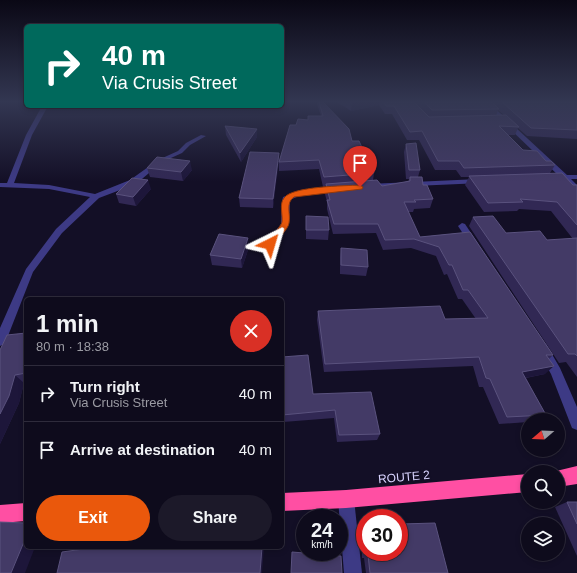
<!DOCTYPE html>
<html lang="en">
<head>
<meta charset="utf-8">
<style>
	:root { --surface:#0e0b1c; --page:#1c1929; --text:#f1f3f6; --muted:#9b9ba3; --line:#2e2b3b; --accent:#ea580c }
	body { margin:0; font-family:Arial,sans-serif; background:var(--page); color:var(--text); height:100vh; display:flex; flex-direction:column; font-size:15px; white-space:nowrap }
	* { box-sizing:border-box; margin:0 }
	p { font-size:13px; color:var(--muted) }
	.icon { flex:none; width:22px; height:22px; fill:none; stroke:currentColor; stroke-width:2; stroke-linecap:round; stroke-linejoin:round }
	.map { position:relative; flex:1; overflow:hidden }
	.panel { position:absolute; left:24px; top:297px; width:260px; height:252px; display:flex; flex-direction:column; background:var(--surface); border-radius:6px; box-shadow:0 2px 6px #0003,0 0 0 1px var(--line) }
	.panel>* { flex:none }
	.guide { position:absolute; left:24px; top:24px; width:260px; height:84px; border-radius:6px; box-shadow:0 2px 6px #0003,0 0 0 1px var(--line); background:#00695c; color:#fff; overflow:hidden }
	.needle { width:26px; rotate:251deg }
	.buttons { position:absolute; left:521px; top:413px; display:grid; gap:8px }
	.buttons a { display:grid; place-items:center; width:44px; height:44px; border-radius:50%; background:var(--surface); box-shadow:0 2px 6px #0003,0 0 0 1px var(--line); font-size:20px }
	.speed { position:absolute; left:296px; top:509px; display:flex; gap:8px; font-size:20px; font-weight:700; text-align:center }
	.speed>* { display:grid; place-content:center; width:52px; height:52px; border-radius:50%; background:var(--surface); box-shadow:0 2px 6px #0003,0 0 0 1px var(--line); line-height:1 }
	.speed small { font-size:10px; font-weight:400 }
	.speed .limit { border:6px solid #d22; background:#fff; color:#111 }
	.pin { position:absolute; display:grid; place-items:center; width:34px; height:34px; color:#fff; margin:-41px -17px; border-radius:50% 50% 50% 0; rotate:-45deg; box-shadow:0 0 4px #0007 }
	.pin .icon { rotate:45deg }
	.me { position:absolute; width:44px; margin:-22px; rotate:40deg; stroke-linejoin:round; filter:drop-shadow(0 0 3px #0008) }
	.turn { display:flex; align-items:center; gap:14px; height:84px; padding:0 12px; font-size:18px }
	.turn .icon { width:52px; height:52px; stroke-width:2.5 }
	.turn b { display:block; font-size:28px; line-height:34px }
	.round { display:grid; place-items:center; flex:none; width:42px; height:42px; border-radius:21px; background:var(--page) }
	.head { display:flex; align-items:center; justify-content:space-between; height:68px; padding:0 12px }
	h1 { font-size:24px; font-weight:700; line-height:30px }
	.action { display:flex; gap:8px; margin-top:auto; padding:8px 12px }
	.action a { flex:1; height:46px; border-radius:24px; background:var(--accent); color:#fff; font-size:16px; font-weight:700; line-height:46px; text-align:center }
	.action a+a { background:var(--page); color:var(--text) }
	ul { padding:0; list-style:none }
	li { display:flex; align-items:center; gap:12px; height:56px; padding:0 12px; border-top:1px solid var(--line) }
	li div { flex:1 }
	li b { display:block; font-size:15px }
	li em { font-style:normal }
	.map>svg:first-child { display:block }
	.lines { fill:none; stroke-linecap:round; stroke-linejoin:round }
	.street { fill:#3d3a85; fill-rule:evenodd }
	.highway { fill:#ff4fa3; fill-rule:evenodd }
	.wall { fill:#312854; fill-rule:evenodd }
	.shaded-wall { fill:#1d163a }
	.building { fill:#433a66; stroke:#5a527e }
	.route { fill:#ea580c; stroke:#983908 }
	.labels { text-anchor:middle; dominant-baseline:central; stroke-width:4; stroke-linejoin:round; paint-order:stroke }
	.near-street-label { font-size:12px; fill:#d9d4ff; stroke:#130f26 }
</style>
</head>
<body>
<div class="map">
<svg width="577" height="573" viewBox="0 0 577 573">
	<rect width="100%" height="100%" fill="#130f26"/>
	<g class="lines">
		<g class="street">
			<path d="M482,102H488L567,175H577V179H571L577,185V191L563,180H550V176H559Z"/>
			<path d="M42,106H48L32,135L14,183L49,185L95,194L130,180L158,160L178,151L186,143L201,135L206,136L190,145L182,153L162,162L136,184L99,198L62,233L33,272L6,341L4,344L0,346V328L26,269L56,229L90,197L49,189L0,187V183H7L26,135Z"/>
			<path d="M479,179L483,181L482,183L369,188L365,186L369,184Z"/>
			<path d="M337,187H340V191L303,194L290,200L289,224L273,246H267L266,244L267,242L281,224L282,202L283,197L301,190Z"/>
			<path d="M462,223L465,224L477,242L478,244L477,246H471L458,226Z"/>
			<path d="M542,342L546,344L560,368L577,407V430L572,428L551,374L536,347L538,344Z"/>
			<path d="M346,491L351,494L354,499L362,573H344L338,499L341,494Z"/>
		</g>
		<g class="highway">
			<path d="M577,466V484L558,487V472H552Z"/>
			<path d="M528,474V492L346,508L282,511V493L346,490Z"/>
			<path d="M26,503V521L0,523V505Z"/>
		</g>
	</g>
	<g class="wall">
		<path d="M317,102H323L352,141L374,173L373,180L382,186L408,182L409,179H406L404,152L406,144L420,170L418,177L423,185L433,199L430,208L414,209L413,212H408L420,237L470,232L553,355L549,359L545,374L526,378L546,415L539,420H528V422L499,424L483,387H479L473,366L324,372L317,320L318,311L445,319H476L462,299H458L447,274L444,275L436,256L411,248L383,250L376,233L333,234L327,209V202L325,194L326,186L323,187L319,169L279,171V162L296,125L308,120L321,116L317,104Z"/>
		<path d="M337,102H414L421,109L415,102H577V139L527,136L518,128L515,135H508L523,150L555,165L550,173L573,185H577V377L566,362L559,363L469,226L473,217L506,233L547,240L573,239L551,211L519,209L517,211L484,212L465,185L469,177H461L456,170H435L419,140H407L392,114H385L379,105L351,111ZM498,110L504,115L496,116Z"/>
		<path d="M225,126L257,137L241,162L226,135Z"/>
		<path d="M279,153L273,208L240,207L239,198Z"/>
		<path d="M147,168L192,170L183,181L150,177Z"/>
		<path d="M151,189L136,206L119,203L116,194Z"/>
		<path d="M306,216L329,230L328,240L306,239Z"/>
		<path d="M249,247L242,268L212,265L210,255Z"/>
		<path d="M341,248L368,267L366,276L340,274V257Z"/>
		<path d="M26,333V383H24L19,403L0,444V350Z"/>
		<path d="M282,357L313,394L380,434L377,440L337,442L334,418L283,422L282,415Z"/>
		<path d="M567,502H577V556L555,507Z"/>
		<path d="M401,524L448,573H366L364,558H362V530L365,526V552H399V526Z"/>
	</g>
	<g class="shaded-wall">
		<path d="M355,102H380L379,105L351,111L352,103Z"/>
		<path d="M257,129V137L241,162L240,153Z"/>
		<path d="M279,153V162L273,208V199Z"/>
		<path d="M190,161L192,170L183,181L181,172Z"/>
		<path d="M148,180L151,189L136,206L133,197Z"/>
		<path d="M248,238L249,247L242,268L241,259Z"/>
		<path d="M554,366L545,374L514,380L522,372Z"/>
		<path d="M15,375L24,383L19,403L0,444V414Z"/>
		<path d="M26,537V547H35L25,573H11Z"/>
		<path d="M262,547H264L262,573H260Z"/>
	</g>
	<g class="building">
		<path d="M319,102H323L349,129L352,141H359L374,173L324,177L319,160L279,162L290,125H296L298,119L308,120V116H323Z"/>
		<path d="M384,102H414L429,117L506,115L519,127L499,126L523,150L537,151L546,161H551L555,165L464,168L459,161H438L422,131L410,132L394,106H386Z"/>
		<path d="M424,102H492L499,109L432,110Z"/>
		<path d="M502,102H577V130L531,128Z"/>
		<path d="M225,126L257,129L240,153Z"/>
		<path d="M416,143L420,170H409L406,144Z"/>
		<path d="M250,152L279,153L273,199L239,198Z"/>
		<path d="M157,157L190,161L181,172L147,168Z"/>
		<path d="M562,173L573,185H577V225L557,202L520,199L523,202L488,203L469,176Z"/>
		<path d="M410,177H422L423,185H427L433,199L414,200L416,202H404L420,237L470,232L553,355H546L554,366L522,372L546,415L507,417L490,379L486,378L479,357L325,364L318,311L440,306L445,319L488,318L468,290H463L452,265H449L439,247L414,239L385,240L378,224H334L327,200H330L326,184L377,180L382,186L410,181Z"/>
		<path d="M132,178L148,180L133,197L116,194Z"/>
		<path d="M306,216L328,217L329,230H306Z"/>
		<path d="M493,216L506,233L540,231L547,240L577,238V356L575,354H568L473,217Z"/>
		<path d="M219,234L248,238L241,259L210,255Z"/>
		<path d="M341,248L367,250L368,267L341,265Z"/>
		<path d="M26,333V373L15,375L9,396L0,414V350L7,335Z"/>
		<path d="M308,355L313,394L371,392L380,434L339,435L335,410L282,415V357Z"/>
		<path d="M567,502H577V524Z"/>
		<path d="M0,522L26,523V537L11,573H0Z"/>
		<path d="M435,523L448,573H370L368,555H366V552H399V531H402L401,524Z"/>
		<path d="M98,547H262L260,573H57L62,552Z"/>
		<path d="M292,552L341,556L342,573H291Z"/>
	</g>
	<linearGradient id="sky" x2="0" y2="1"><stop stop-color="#0a0815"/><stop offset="0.56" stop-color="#333752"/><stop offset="1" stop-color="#333752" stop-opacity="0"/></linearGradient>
	<rect width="577" height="182" fill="url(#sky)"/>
	<path class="route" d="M360,185L363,187L362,189L294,197C285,203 291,214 289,223C288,230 277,239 273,246H267L266,244C269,239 282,225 282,222C283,215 279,204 284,198C292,186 345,186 360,185Z"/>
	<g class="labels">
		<g class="near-street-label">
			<text transform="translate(404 477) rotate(-5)">ROUTE 2</text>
		</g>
	</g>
</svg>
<div class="buttons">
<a><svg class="needle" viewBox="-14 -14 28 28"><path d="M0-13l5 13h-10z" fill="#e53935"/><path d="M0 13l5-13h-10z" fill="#9b9ba3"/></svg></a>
<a><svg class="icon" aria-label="search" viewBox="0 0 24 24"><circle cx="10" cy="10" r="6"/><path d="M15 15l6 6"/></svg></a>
<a><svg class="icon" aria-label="layers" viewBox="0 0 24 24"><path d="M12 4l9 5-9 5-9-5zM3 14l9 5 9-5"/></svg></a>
</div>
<div class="speed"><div>24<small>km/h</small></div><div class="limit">30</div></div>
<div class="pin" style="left:360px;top:187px;background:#d93025"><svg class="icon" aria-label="arrive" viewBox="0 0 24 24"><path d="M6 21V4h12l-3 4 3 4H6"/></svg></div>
<svg class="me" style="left:270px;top:244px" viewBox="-20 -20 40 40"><path d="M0-17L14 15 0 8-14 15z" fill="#ea580c" stroke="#fff" stroke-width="4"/></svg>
<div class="guide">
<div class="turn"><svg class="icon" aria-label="right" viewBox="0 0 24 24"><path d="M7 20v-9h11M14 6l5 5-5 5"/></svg><div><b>40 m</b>Via Crusis Street</div></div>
</div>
<section class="panel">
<div class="head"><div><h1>1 min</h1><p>80 m · 18:38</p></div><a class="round" style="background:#d93025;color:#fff"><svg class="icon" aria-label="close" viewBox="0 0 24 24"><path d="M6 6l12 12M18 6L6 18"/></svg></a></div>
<ul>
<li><svg class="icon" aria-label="right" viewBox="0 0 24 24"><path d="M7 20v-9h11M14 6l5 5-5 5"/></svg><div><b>Turn right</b><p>Via Crusis Street</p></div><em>40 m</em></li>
<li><svg class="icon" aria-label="arrive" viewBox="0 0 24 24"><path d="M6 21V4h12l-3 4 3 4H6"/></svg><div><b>Arrive at destination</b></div><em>40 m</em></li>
</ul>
<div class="action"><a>Exit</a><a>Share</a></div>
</section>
</div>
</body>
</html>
